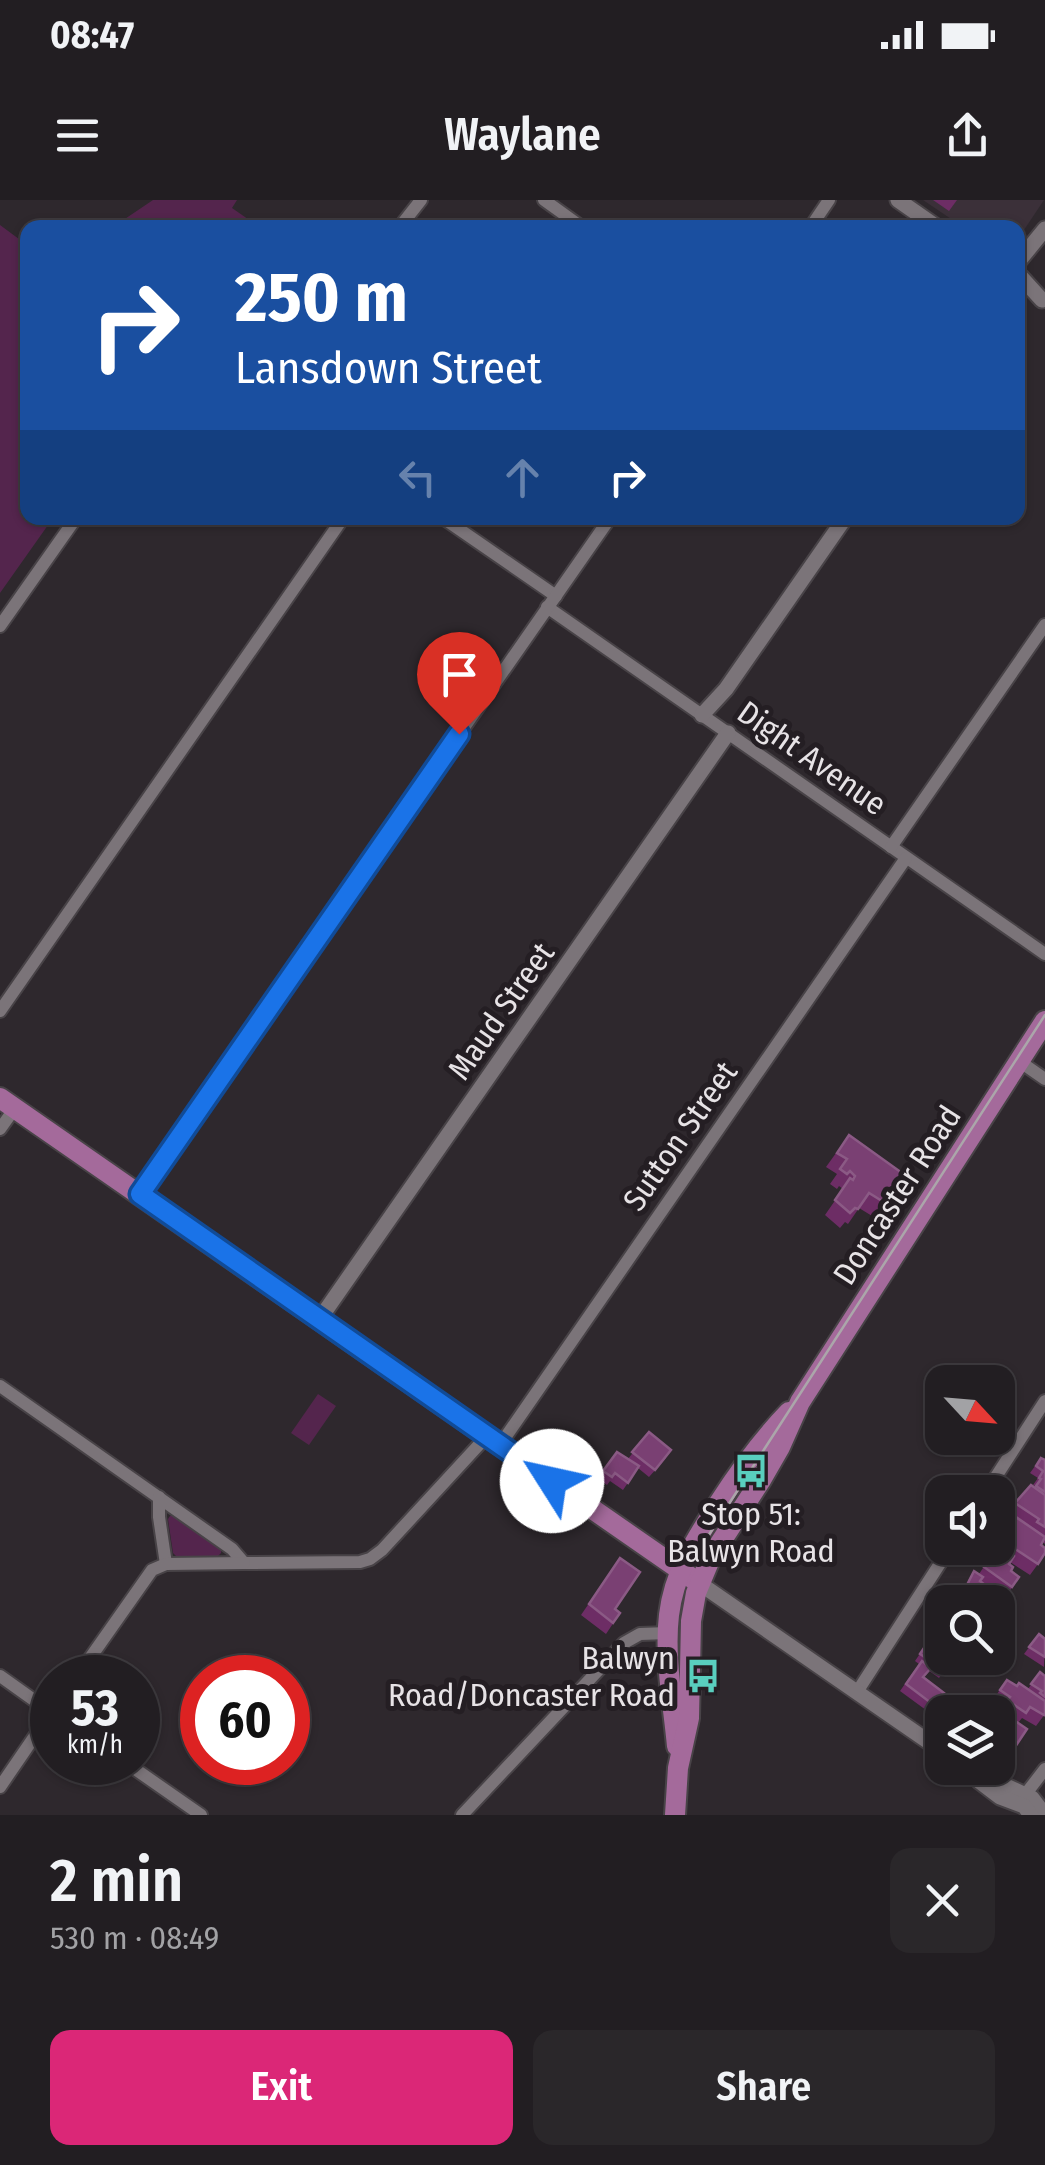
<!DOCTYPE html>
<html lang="en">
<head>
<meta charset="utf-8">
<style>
	:root { --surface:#221e22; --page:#2a272a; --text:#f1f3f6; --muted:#a2a2a5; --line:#3f3c40; --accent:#db2777 }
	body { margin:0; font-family:"Fira Sans Condensed",sans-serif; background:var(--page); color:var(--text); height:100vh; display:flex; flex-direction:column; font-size:38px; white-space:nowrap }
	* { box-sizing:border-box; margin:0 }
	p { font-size:32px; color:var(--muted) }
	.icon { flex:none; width:55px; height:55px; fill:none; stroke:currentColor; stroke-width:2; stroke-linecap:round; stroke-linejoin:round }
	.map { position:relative; height:1615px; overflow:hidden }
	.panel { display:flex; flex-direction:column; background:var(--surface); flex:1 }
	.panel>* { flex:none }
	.top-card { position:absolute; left:20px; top:20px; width:1005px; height:305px; border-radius:20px; box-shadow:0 2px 8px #0004,0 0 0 2px var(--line); background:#1a4fa0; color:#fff; overflow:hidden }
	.needle { width:65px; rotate:116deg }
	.fabs { position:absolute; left:925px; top:1165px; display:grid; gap:20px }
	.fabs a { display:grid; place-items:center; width:90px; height:90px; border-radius:20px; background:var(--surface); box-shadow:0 2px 8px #0004,0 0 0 2px var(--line); font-size:50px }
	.speed { position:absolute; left:30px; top:1455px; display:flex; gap:20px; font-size:50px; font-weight:700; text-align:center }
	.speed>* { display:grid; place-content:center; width:130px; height:130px; border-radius:50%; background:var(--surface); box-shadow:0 2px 8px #0004,0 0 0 2px var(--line); line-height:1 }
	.speed small { font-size:25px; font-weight:400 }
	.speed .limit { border:15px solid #d22; background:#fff; color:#111 }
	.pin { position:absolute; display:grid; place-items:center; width:85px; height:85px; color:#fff; margin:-102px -42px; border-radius:50% 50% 50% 0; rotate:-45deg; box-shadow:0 0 10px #0007 }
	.pin .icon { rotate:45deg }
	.me { position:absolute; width:110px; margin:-55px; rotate:305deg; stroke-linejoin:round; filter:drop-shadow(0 0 8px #0008) }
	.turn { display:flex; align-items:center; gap:35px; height:210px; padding:0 50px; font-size:45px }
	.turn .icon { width:130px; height:130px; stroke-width:2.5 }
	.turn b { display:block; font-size:70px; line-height:85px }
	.lanes { display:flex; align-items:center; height:95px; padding:0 50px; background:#0003; justify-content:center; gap:50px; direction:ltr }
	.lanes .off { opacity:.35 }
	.round { display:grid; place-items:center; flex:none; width:105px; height:105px; border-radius:20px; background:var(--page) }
	.summary { display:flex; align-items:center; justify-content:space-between; height:170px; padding:0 50px }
	h1 { font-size:60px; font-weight:600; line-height:75px }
	.cta { display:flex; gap:20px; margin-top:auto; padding:20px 50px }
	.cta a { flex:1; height:115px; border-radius:20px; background:var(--accent); color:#fff; font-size:40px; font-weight:600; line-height:115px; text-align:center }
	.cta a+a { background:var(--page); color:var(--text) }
	.status { display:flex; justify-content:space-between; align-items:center; height:70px; padding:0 50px; background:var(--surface); direction:ltr }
	.status svg { height:28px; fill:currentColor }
	header { display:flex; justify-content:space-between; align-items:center; height:130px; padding:0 50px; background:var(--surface); font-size:45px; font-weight:600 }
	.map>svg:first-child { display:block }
	.built { fill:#3b3039 }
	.green { fill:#54254d }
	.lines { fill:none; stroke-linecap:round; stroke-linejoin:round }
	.minor-casing { stroke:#484347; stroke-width:16 }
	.tertiary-casing { stroke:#484347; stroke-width:19 }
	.primary-casing { stroke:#484347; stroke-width:24 }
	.minor { stroke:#7b7479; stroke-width:12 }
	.tertiary { stroke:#7b7479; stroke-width:15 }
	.primary { stroke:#a46a9b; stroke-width:20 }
	.tram { stroke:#aba6aa; stroke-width:2.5 }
	.wall { fill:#6d2d65 }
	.building { fill:#7a4073; stroke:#8b5a85; stroke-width:2.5 }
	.route-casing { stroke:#114b97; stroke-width:25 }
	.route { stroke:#1a73e8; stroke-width:18 }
	.labels { text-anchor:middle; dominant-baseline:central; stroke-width:10; stroke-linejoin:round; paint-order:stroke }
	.street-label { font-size:32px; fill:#e7e3e6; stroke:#241e23 }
	.poi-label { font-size:32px; fill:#e7e3e6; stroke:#241e23 }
</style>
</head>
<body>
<div class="status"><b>08:47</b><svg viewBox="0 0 49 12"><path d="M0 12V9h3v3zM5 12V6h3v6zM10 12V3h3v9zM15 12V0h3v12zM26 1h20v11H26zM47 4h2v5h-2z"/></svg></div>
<header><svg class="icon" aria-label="menu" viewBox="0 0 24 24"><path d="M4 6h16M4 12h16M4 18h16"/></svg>Waylane<svg class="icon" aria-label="share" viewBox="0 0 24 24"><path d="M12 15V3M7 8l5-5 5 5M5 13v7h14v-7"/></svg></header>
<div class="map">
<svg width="1045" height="1615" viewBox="0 0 1045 1615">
	<rect width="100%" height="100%" fill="#2e282d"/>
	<path class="built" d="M923,0H1044L1018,39V28L963,27Z"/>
	<g class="green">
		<path d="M153,0H237L232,8L255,24L254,28L113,27Z"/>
		<path d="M0,25L27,45L28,318H53L0,393Z"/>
		<path d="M318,1194L336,1206L309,1245L291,1233Z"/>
		<path d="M170,1316H174L221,1348V1353L218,1356L177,1357L173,1353L168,1319Z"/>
	</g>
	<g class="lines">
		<g class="minor-casing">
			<g id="minor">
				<path d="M544,0L583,28"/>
				<path d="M399,28L421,0"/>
				<path d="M810,28L829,0"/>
				<path d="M443,318L556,396"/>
				<path d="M547,407L1045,754"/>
				<path d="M0,426L76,318"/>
				<path d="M891,647L1045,425"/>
				<path d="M0,811L343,318"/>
				<path d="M1019,861L1045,879"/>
				<path d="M0,929L15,908"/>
				<path d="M139,994L610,318"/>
				<path d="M0,1186L232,1349L244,1363L360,1362L370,1359L382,1350L487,1236"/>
				<path d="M500,1245L906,658"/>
				<path d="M986,1292L1045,1201"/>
				<path d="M159,1297V1317L166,1364"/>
				<path d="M0,1476L52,1513"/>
				<path d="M76,1478L152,1370L166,1364L244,1363"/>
				<path d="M857,1492L950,1348"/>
				<path d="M125,1562L201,1615"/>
				<path d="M0,1587L52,1511"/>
				<path d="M1024,1604L1028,1591L1045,1569"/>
				<path d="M462,1615L624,1443L640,1434L668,1433"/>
			</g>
		</g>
		<g class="tertiary-casing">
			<g id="tertiary">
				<path d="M898,0L938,28"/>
				<path d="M1018,62L1045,29"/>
				<path d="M1021,77L1042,100"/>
				<path d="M702,515L726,489L845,318"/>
				<path d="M319,1120L728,533"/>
				<path d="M699,1383L942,1551"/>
				<path d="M967,1568L1032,1598L1045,1615"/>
				<path d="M979,1581L1000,1597L1024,1606L1031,1615"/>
			</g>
		</g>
		<g class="primary-casing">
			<g id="primary">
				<path d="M0,898L699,1383"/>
				<path d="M677,1546C673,1503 664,1457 669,1415C674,1372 696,1339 719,1303C740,1270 762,1240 789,1212"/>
				<path d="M675,1615L678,1568L689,1518L691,1421L696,1393L711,1357L761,1280L780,1247L800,1202L1045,821"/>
			</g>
		</g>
		<use href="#minor" class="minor"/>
		<use href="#tertiary" class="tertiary"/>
		<use href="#primary" class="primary"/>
		<path class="tram" d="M701,1347L1045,815"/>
	</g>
	<g class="wall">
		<path d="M933,0H957L949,11Z"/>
		<path d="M849,935L909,978L888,1009L885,1008L877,1019L859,1008L848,1024L845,1022L840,1028L825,1015L843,989L839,986L837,989L830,984L837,974L826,967Z"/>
		<path d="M649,1232L666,1258L649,1277L638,1268L623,1290L610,1281L607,1285L598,1279L617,1252L628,1259Z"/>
		<path d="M1041,1258L1045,1260V1344L1043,1342L1041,1345L1038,1364L1030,1375L1010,1362L1011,1371L1019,1377L1005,1398L982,1382L989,1402L968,1395L963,1391L969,1379L974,1371L979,1374L985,1365L975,1358L982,1348H998L1009,1315L1007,1314L1015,1303L1036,1286L1033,1285L1038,1278L1030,1273Z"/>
		<path d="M620,1358L615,1409L620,1413L606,1434L581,1415Z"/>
		<path d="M942,1422V1437L935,1432Z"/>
		<path d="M1039,1434L1045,1439L1044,1467L1024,1454Z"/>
		<path d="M928,1442L953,1458L939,1478L928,1470L924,1477L944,1493L930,1513L900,1491L919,1464L915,1461Z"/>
		<path d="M1040,1472L1045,1476V1514L1036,1526L1022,1518L1018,1523L1027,1529L1009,1555L1004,1551L1000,1555L998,1553V1512L1002,1508L992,1501L1007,1480L1017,1486L1028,1489Z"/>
	</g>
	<g class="building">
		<path d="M849,935L909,978L898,994L894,992L887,1004L869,993L858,1009L855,1008L850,1013L835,1000L850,978L853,980L855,976L850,971L847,974L840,969L847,959L837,953Z"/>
		<path d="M649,1232L671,1250L655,1270L632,1252Z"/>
		<path d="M617,1252L639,1266L628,1283L615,1273L612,1277L603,1271Z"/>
		<path d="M1041,1258L1045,1260V1292L1036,1286L1041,1279L1039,1278L1043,1271L1036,1266Z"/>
		<path d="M1031,1285L1045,1295V1327L1037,1322L1039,1319L1015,1303Z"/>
		<path d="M1010,1313L1045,1337L1041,1345L1045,1348V1353L1038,1364L1006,1343L1001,1347L1014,1356L1009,1364L1013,1367L1011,1371L1019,1377L1012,1387L984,1367L993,1354L983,1348H998V1332Z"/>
		<path d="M620,1358L640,1372L615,1409L620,1413L613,1423L589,1404Z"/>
		<path d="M974,1371L983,1377L980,1381L995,1393L989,1402H962L969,1393L975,1398L978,1392L968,1383Z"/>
		<path d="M1039,1434L1045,1439V1457L1029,1447Z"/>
		<path d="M942,1441V1458H953L944,1470L920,1454L928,1442L937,1448Z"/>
		<path d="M922,1461L931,1468L923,1477L944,1493L935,1506L906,1484Z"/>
		<path d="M1040,1472L1045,1476V1497L1040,1493L1042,1491L1031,1484Z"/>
		<path d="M1007,1480L1017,1486L1019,1483L1045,1501V1513L1044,1515L1030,1507L1026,1513L1007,1500L1010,1497L1000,1490Z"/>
		<path d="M992,1505L1027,1529L1017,1544L1012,1539L1008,1544L998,1537V1512H987Z"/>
	</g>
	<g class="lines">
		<g class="route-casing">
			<path id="route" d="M459,534L140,994L552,1281"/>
		</g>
		<use href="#route" class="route"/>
	</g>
	<defs>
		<g id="bus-bare" transform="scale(2.7)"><path d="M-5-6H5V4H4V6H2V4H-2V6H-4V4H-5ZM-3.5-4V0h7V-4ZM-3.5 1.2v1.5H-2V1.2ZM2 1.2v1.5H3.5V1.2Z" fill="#59cebe" stroke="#241e23" stroke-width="2.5" paint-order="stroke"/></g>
	</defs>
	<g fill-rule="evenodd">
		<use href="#bus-bare" x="751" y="1271"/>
		<use href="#bus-bare" x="703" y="1476"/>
	</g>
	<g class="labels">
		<g class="street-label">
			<text transform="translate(812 558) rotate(35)">Dight Avenue</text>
			<text transform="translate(501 811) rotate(-55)">Maud Street</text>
			<text transform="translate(680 936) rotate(-55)">Sutton Street</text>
			<text transform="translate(897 995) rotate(-57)">Doncaster Road</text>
		</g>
		<g class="poi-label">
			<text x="751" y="1314">Stop 51:<tspan x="751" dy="37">Balwyn Road</tspan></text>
			<text x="675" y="1458" text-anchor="end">Balwyn<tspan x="675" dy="37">Road/Doncaster Road</tspan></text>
		</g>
	</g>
</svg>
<div class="fabs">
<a><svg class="needle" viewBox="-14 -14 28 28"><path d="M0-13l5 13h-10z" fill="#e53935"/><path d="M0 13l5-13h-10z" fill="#a2a2a5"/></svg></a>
<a><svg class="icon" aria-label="sound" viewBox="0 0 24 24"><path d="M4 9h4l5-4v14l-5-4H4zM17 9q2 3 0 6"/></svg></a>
<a><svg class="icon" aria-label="search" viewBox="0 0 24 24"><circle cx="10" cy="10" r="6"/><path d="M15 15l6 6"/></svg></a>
<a><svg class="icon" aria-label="layers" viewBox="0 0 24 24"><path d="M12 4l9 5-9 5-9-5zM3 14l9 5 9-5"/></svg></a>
</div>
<div class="speed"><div>53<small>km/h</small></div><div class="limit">60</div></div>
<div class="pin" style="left:459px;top:534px;background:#d93025"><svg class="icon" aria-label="arrive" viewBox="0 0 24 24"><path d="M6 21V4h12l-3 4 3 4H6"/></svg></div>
<svg class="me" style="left:552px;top:1281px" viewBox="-20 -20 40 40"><circle r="19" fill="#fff"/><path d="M0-13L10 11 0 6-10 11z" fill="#1a73e8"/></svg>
<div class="top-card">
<div class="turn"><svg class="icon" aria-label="right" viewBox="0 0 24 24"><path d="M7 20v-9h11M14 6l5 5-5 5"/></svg><div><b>250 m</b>Lansdown Street</div></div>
<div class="lanes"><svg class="icon off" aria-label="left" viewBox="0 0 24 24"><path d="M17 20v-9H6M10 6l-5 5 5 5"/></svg><svg class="icon off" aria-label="ahead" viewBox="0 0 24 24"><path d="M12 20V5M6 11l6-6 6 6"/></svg><svg class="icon" aria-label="right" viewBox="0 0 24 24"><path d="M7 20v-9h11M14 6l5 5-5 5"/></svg></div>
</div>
</div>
<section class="panel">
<div class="summary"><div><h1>2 min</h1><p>530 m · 08:49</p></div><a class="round"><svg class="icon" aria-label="close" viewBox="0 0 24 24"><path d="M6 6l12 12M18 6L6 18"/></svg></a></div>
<div class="cta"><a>Exit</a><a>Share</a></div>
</section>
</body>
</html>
